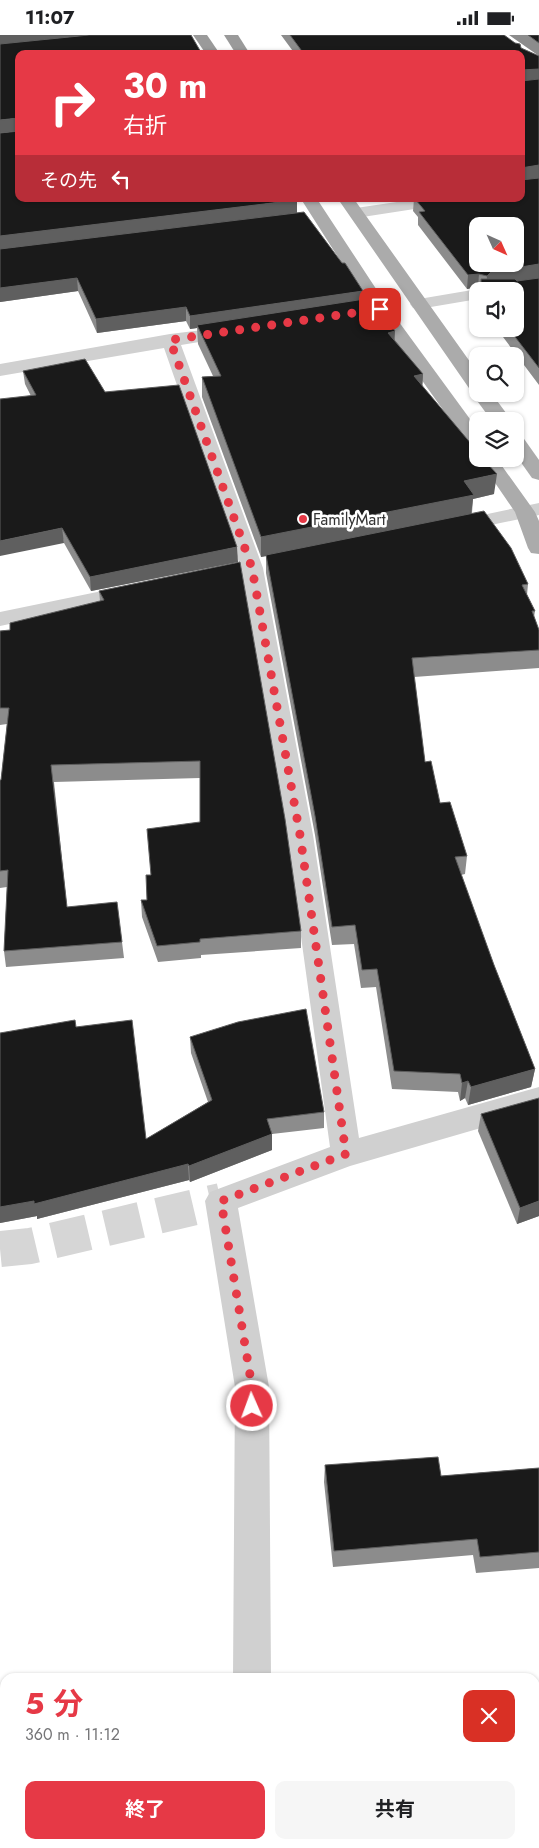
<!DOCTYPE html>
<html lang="ja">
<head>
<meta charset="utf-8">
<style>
	:root { --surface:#fff; --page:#f6f6f6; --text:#202124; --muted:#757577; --accent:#e63946 }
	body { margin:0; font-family:Jost,"Noto Sans JP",sans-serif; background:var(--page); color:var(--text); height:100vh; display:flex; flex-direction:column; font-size:19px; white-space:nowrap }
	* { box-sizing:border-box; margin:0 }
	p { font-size:16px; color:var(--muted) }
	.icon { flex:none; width:28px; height:28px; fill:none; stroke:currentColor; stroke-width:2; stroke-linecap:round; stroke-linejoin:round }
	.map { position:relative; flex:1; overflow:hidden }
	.panel { position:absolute; left:0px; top:1638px; width:540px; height:176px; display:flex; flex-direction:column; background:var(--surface); border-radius:15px 15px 0 0; box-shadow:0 1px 4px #0004 }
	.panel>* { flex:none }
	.hud { position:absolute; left:15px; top:15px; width:510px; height:152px; border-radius:10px; box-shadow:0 1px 4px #0004; background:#e63946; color:#fff; overflow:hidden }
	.needle { width:32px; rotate:135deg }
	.controls { position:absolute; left:469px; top:182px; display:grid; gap:10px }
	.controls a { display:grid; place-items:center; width:55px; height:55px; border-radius:10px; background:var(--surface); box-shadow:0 1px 4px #0004; font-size:25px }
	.pin { position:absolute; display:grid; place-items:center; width:42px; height:42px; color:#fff; margin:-21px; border-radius:10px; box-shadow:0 2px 8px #0006 }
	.me { position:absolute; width:55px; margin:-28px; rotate:358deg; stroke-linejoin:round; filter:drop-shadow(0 0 4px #0008) }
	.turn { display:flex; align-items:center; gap:18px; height:105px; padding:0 25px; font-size:22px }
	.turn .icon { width:65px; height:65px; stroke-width:2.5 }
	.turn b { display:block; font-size:35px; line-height:42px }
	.then { display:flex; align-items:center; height:48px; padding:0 25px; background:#0003; gap:10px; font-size:19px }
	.round { display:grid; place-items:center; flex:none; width:52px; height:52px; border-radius:10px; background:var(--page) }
	.summary { display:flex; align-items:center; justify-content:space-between; height:85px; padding:0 25px }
	h1 { font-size:30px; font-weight:700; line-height:38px; color:var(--accent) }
	.primary-button { display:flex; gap:10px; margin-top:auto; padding:10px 25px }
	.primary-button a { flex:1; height:58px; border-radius:10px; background:var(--accent); color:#fff; font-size:20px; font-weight:700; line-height:58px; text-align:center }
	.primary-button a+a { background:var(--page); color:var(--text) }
	.status { display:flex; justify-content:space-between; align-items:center; height:35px; padding:0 25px; background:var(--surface); direction:ltr }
	.status svg { height:14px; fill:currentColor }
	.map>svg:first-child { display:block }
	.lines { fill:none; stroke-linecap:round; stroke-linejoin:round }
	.minor-tunnel { stroke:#d6d6d6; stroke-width:36; stroke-dasharray:36 18; stroke-linecap:butt }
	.minor { fill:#d0d0d0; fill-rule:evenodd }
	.major { fill:#ababab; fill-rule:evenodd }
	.highway { fill:#9a9a9a; fill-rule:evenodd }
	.wall { fill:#8c8c8c }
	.shaded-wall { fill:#5f5f5f }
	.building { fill:#1a1a1a; stroke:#5f5f5f; fill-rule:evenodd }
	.route { stroke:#e63946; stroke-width:9; stroke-dasharray:0 16.2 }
	.poi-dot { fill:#e63946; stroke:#fff; stroke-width:2 }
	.labels { text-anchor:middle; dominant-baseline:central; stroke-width:5; stroke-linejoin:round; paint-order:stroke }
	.far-poi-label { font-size:16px; fill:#333; stroke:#fff; text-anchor:start }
</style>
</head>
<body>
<div class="status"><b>11:07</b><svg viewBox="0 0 49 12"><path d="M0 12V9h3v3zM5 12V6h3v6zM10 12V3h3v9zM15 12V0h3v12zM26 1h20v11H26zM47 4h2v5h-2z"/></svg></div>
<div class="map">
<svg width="539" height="1813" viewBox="0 0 539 1813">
	<rect width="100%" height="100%" fill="#fff"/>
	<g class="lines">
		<path class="minor-tunnel" d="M0,1214L30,1211L221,1166"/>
		<g class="minor">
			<path d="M417,164H455L447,169L356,183L348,178L356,173Z"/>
			<path d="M478,254L485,256H478V264L419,274L413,273L410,269L413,265L419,264Z"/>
			<path d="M235,291L241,292L244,296L241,300L181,310L263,533L313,800L359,1103L539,1052V1076L350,1131L238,1173L269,1352L271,1642H233L235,1352L205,1166L210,1157L330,1112L287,800L241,533L164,313L0,341V329L170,299Z"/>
			<path d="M539,468V480L452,498L445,496L441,492L445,488Z"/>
			<path d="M136,549L144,551L147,556L144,561L0,591V577Z"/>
			<rect x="231" y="1809" width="42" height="4"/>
		</g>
		<g class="major">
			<path d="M301,164H317L388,272L478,395V416L471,414L371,274Z"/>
			<path d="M338,164H354L478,338V359H492L512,386H492L472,359L474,357L471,356Z"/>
			<path d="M515,399L522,401L539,425V445L532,443L515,419Z"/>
			<path d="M478,423L497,424L535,477L539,486V519L531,518L528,513L515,477Z"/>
		</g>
		<g class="highway">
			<path d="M193,0H207L220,19H206Z"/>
			<path d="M224,0H238L250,19H236Z"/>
		</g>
	</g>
	<g class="wall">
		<path d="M281,0H504L521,13L539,21V350L497,294H515V256H478V269L476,266L477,253L478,252L467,254L418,190V182L413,176L414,164H521V19H295Z"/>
		<path d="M509,0H539V21Z"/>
		<path d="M0,98L297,178L342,228L363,256V265L395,305L423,339L422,351L494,459L473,464L472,478L528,549L527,560L535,576L534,582L539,595V633L414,642L425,727L440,768L467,821L465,839L461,840L494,930L535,1034L531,1052L468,1070L465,1063L460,1066L458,1057L392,1054L376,952L361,953L354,909L332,910L315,800L266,538V521L261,522L202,362V342L213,341L198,309L197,293L190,294L186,286L97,298L78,256L0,267Z"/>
		<path d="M23,336L105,357L238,527L91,556L64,508L31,361L25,349Z"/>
		<path d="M99,556L301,896V913L201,920V923L158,927L142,882L141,865H147L151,840L200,787V743L54,747L67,872L122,907L124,923L6,932L4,916L7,852L0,853V745H1L7,689L0,690V596L10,595L100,566Z"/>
		<path d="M76,992L146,1104L208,1067L191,1018L190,1002L324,1077V1093L272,1099V1115L190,1147L189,1145L37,1184V1181L0,1188V998Z"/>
		<path d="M481,1079L539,1181L517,1189L478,1096Z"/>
		<path d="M325,1430L441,1441L539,1433V1533L476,1538L473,1520L333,1532L324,1447Z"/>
	</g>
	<g class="shaded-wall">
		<path d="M0,0H91L0,10Z"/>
		<path d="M539,34V46L521,48V35Z"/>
		<path d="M19,83V96L0,98V85Z"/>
		<path d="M539,130V143L521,146V133Z"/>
		<path d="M297,165V178L0,214V201Z"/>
		<path d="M539,229V243L486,254L487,241L491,237Z"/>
		<path d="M479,239L478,252L467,254L468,240Z"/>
		<path d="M77,243L78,256L0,267V253Z"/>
		<path d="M363,256V270L197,290V293L190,294V281Z"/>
		<path d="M186,272V286L97,298L96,284Z"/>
		<path d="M395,296L394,316L388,298Z"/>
		<path d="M423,339L422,359L414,341Z"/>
		<path d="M497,439L494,459L473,464L471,480L261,522V502L464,446Z"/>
		<path d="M62,493L64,508L0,521V506Z"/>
		<path d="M237,512L238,527L91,556L90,542Z"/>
		<path d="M535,1034L531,1052L468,1070L471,1052Z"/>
		<path d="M468,1046L465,1063L460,1066L462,1048Z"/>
		<path d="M272,1099V1115L190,1147L189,1131Z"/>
		<path d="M188,1129L189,1145L37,1184V1181L0,1188V1172Z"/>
		<path d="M539,1166V1181L517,1189L520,1173Z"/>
	</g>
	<g class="building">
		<path d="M89,0H191L202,19H19V83L0,85V9Z"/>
		<path d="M290,0H504L515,8L520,9L521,13L539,21V34L521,35V19H304Z"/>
		<path d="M528,0H539V8Z"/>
		<path d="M539,44V130L521,133V46Z"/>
		<path d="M19,96V164H296L297,165L0,201V98Z"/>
		<path d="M539,143V229L491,237L487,241L479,239L468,240L419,177L425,176L415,164H521V145ZM478,191H515V229H478Z"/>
		<path d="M304,177L342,228H345L363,256L190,281L186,272L96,284L77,243L0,253V214Z"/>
		<path d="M539,243V333L509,294H515V256H480L477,253L481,252V244H515L517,246Z"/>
		<path d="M371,263L395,296L388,298L423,339L414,341L478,417V424H483L497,439L464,446L474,460L261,502L202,342L221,341L197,290Z"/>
		<path d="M85,324L105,357L179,350L237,512L90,542L62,493L0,506V364L36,360L23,336Z"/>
		<path d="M484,476L511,513L528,549L522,550L535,576H532L539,595V615L412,623L425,727L431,726L440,768L450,767L467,821L455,822L494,930L535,1034L471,1052L468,1046L462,1048L460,1039L394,1036L377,934L362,935L355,890L332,892L315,781L266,520Z"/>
		<path d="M240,527L285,784L301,896L200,904V907L157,911L141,865H147L146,840H151L147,794L200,787V726L51,730L67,872L117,867L122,907L4,916L8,835L0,836V745H1L9,673H0V596L10,595V588L104,565L99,556Z"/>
		<path d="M306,974L324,1077L267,1084L272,1099L189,1131L188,1129L34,1169V1166L0,1172V998L75,985L76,992L132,985L146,1104L212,1065L190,1002L238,987Z"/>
		<path d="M539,1063V1166L520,1173L481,1079Z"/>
		<path d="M438,1422L441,1441L539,1433V1517L480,1522L477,1504L334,1516L325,1430Z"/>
	</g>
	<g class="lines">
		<path class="route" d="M252,1371V1352L221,1166L346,1119L300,800L252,533L170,305L380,274"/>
	</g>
	<circle class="poi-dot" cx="303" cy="484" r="5"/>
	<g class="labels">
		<g class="far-poi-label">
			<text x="313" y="484">FamilyMart</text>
		</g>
	</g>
</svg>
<div class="controls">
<a><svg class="needle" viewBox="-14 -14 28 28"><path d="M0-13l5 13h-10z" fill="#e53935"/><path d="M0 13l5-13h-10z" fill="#757577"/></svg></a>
<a><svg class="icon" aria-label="sound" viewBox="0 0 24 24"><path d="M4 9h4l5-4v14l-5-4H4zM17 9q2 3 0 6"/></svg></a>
<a><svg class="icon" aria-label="search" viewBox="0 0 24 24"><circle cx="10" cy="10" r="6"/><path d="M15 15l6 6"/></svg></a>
<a><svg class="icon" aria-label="layers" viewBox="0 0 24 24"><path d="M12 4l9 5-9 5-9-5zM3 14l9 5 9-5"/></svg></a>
</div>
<div class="pin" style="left:380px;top:274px;background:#d93025"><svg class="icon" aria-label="arrive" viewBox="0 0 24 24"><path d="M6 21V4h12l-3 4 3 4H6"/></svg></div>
<svg class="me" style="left:252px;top:1371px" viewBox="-20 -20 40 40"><circle r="17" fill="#e63946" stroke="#fff" stroke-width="3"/><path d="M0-11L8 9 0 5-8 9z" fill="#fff"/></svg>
<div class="hud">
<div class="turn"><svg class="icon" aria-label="right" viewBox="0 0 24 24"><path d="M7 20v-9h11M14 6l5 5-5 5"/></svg><div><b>30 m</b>右折</div></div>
<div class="then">その先<svg class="icon" aria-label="left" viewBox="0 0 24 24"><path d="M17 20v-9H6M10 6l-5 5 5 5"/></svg></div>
</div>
<section class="panel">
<div class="summary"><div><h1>5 分</h1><p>360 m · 11:12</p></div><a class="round" style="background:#d93025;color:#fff"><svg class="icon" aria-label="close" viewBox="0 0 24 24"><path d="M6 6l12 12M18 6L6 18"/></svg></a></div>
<div class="primary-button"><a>終了</a><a>共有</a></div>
</section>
</div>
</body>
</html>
